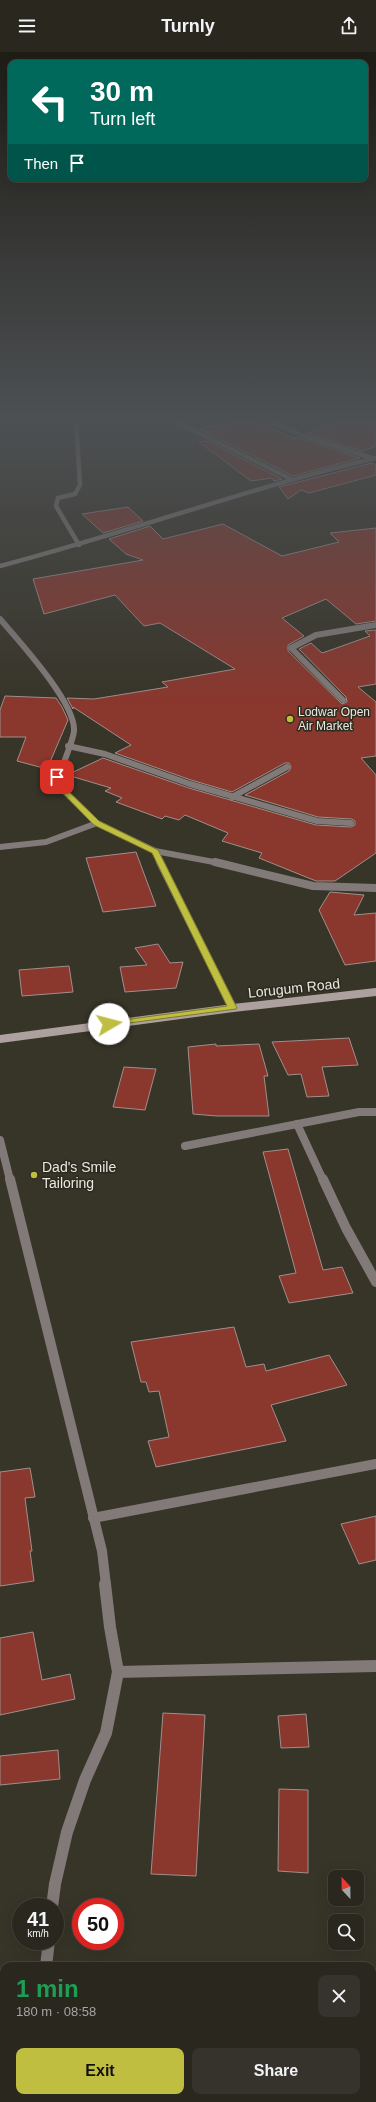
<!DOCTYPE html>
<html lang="en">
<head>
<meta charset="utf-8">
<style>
	:root { --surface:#29271e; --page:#35332b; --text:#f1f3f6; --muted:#a5a5a4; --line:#45443c; --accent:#bfbe41 }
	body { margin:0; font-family:Arial,sans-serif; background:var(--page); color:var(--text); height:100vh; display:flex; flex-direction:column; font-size:15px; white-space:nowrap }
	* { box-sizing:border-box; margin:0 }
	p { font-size:13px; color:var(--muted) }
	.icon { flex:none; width:22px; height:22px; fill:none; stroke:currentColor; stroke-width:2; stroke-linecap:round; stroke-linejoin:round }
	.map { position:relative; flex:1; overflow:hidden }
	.side { position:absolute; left:0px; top:1910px; width:376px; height:140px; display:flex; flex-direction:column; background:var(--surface); border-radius:12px 12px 0 0; box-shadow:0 4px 16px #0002,0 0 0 1px var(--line) }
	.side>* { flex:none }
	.guide { position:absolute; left:8px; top:8px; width:360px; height:122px; border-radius:8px; box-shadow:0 4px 16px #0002,0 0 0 1px var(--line); background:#00695c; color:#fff; overflow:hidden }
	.needle { width:26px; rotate:338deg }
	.fabs { position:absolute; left:328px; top:1818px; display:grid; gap:8px }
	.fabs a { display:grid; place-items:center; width:36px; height:36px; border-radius:8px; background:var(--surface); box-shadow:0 4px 16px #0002,0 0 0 1px var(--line); font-size:20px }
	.speed { position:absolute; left:12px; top:1846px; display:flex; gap:8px; font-size:20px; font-weight:700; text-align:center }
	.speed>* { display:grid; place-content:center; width:52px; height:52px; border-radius:50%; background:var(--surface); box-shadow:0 4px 16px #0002,0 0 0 1px var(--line); line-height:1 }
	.speed small { font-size:10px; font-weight:400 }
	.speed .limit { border:6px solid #d22; background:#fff; color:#111 }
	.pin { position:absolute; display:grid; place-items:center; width:34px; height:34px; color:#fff; margin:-17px; border-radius:8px; box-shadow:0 2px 6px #0006 }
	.me { position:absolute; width:44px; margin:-22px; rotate:82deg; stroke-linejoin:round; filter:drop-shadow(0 0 3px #0008) }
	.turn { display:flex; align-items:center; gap:14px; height:84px; padding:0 16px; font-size:18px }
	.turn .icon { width:52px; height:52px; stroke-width:2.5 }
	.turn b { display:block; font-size:28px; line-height:34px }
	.then { display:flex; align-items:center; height:38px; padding:0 16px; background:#0003; gap:8px; font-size:15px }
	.round { display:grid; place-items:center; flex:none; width:42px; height:42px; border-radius:8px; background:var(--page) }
	.summary { display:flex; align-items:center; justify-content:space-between; height:68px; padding:0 16px }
	h1 { font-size:24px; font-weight:700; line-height:30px; color:#1e9e55 }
	.action { display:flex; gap:8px; margin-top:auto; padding:8px 16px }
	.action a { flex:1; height:46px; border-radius:8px; background:var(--accent); color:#111; font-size:16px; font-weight:700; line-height:46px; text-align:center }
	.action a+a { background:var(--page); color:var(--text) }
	header { display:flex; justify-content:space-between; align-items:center; height:52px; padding:0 16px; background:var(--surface); font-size:18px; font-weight:700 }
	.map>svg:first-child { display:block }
	.building { fill:#8a372d; stroke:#a08f8d }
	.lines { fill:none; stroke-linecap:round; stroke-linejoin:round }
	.minor-far4 { stroke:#817a78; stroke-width:4.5 }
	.minor-far3 { stroke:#817a78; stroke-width:6 }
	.minor-far2 { stroke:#817a78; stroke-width:8 }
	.minor-far1 { stroke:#817a78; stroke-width:10 }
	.minor { stroke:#817a78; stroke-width:12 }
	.secondary { stroke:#aca19f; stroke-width:8 }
	.route { fill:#bfbe41; stroke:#7c7c2a }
	.poi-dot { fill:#bfbe41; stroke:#2d2a1f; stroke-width:1.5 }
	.labels { text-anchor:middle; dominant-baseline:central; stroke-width:3; stroke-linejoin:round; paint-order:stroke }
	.far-poi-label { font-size:12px; fill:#eae8e0; stroke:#2d2a1f; text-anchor:start }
	.street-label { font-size:14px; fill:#eae8e0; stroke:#2d2a1f }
	.poi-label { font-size:14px; fill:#eae8e0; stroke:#2d2a1f; text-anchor:start }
</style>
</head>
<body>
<header><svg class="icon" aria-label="menu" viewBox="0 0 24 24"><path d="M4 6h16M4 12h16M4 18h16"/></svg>Turnly<svg class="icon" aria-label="share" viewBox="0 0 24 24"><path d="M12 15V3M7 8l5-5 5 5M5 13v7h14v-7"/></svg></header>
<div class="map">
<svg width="376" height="2050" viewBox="0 0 376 2050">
	<rect width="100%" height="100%" fill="#373428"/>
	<g class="building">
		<path d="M251,367L295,387L296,385L360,406L293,424L200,377Z"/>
		<path d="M346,367H376V394L362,399L307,381Z"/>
		<path d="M207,389L282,427L274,429L272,426L251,429L199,390Z"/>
		<path d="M372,411L376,413V423L309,441L301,438L288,447L279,435Z"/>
		<path d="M128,455L143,469L103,481L82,462Z"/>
		<path d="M223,472L282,504L339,490L330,481L376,476V569L356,572L326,547L282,566L304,584L288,593V599L342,652L347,650L346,645L299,597L311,591L322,601L328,599L370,584L365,579L376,578V632L358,635L376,650V704L361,706L376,723V801L335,829H316L259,806L262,801L222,789L228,781L185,763L179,768L165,764L162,767L116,750L122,746L105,739L111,736L67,723L103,706L189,736L316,773L351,775L355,773V769L352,767L318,765L245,743L289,719L291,715L289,711H285L232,740L191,728L115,701L131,693L73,655V657L67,646L94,647L168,635L162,630L235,617L160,571L144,574L115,543L44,562L33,527L143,508L126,502L109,487L150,474L163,487Z"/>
		<path d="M5,644L56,646L62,655L68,668L47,717L17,709L26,685H0V658Z"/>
		<path d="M136,800L156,854L103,860L86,806Z"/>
		<path d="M330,840L364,843L354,863L376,861V909L345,913L319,858Z"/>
		<path d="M158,892L170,911L183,910L176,936L125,940L120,915L147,913L135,896Z"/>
		<path d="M69,914L73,940L22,944L19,918Z"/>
		<path d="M349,986L358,1013L322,1015L329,1044L307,1045L301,1022L288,1023L272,990Z"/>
		<path d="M216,992V994L259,992L268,1024H264L269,1064H217L193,1062L188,995Z"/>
		<path d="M124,1015L156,1017L145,1058L113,1055Z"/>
		<path d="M288,1097L323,1218L342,1215L353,1241L289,1251L279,1224L296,1221L263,1100Z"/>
		<path d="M234,1275L246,1315L264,1312L266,1319L329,1303L347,1333L271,1353L286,1389L156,1415L148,1389L169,1385L159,1339L149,1340L146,1330H141L131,1290Z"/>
		<path d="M30,1416L35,1445L25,1446L32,1499H30L34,1529L0,1534V1420Z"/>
		<path d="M376,1464V1508L359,1512L341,1472Z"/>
		<path d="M33,1580L42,1628L70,1622L75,1647L0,1663V1586Z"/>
		<path d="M163,1661L205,1663L196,1824L151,1822Z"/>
		<path d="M306,1662L309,1695L281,1696L278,1664Z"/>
		<path d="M58,1698L60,1727L0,1733V1704Z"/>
		<path d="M279,1737L308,1738V1821L278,1819Z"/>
	</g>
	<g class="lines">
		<g class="minor-far4">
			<path d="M76,367L80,433L75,442L58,446L56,454L79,493"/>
			<path d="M171,367L291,427"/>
			<path d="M265,367L304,384L372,406"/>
			<path d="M0,514C126,481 249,436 376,406"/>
		</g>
		<g class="minor-far3">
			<path d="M0,567C18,588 76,651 74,679C73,690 60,719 56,731L97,771L155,799L219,811"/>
			<path d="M343,648L291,596L316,583L376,573"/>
			<path d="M68,694L105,702L190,732L317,769L351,771"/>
			<path d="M232,745L287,715"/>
			<path d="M0,795L46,790L97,771"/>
			<path d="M155,799L161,811"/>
		</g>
		<g class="minor-far2">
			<path d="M160,810L233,956"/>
			<path d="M215,810L313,834L376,836"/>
			<path d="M297,1072L323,1128"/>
			<path d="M0,1088L10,1128"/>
			<path d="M185,1094L359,1060H376"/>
		</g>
		<g class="minor-far1">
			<path d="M10,1127L102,1499L106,1533"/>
			<path d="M323,1127L346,1176L376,1230"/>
			<path d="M93,1466L376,1412"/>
		</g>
		<g class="minor">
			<path d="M118,1620L376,1614"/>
			<path d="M52,1855L55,1832L67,1780L85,1728L106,1681L118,1620L110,1575L105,1532"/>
			<path d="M46,1914L49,1889"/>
			<path d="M29,2050L30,2046"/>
		</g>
		<path class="secondary" d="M0,987L233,956L376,940"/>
	</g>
	<linearGradient id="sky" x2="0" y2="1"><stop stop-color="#1e1d16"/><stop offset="0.56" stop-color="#4d5053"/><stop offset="1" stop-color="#4d5053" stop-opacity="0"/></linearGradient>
	<rect width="376" height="654" fill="url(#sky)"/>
	<path class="route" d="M54,724H59L60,731L64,735L99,769L158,798L237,956L236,957L106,974L104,972L109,970L227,954L152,801L94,773L53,731Z"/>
	<g class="poi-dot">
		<circle cx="290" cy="667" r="4"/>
		<circle cx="34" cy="1123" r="4"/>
	</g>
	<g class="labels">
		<g class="far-poi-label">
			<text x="298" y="660">Lodwar Open<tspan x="298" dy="14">Air Market</tspan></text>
		</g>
		<g class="street-label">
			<text transform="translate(294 936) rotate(-6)">Lorugum Road</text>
		</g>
		<g class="poi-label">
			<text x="42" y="1115">Dad's Smile<tspan x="42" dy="16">Tailoring</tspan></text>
		</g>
	</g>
</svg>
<div class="fabs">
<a><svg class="needle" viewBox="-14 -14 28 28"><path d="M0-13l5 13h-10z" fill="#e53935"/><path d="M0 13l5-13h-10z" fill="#a5a5a4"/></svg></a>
<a><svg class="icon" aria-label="search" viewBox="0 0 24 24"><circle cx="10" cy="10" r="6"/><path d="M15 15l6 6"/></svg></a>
</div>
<div class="speed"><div>41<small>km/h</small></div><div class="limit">50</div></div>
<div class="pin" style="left:57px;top:725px;background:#d93025"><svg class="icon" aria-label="arrive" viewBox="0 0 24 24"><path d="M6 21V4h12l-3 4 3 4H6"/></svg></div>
<svg class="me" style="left:109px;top:972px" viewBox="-20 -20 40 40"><circle r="19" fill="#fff"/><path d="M0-13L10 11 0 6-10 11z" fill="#bfbe41"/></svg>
<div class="guide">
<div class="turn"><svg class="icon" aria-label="left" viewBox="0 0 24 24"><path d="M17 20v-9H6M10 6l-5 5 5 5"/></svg><div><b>30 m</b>Turn left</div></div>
<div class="then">Then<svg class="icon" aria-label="arrive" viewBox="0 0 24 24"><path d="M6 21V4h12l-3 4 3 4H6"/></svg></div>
</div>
<section class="side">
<div class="summary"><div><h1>1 min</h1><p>180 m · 08:58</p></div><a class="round"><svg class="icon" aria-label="close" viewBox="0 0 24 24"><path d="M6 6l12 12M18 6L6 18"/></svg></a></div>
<div class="action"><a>Exit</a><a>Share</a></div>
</section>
</div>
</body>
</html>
